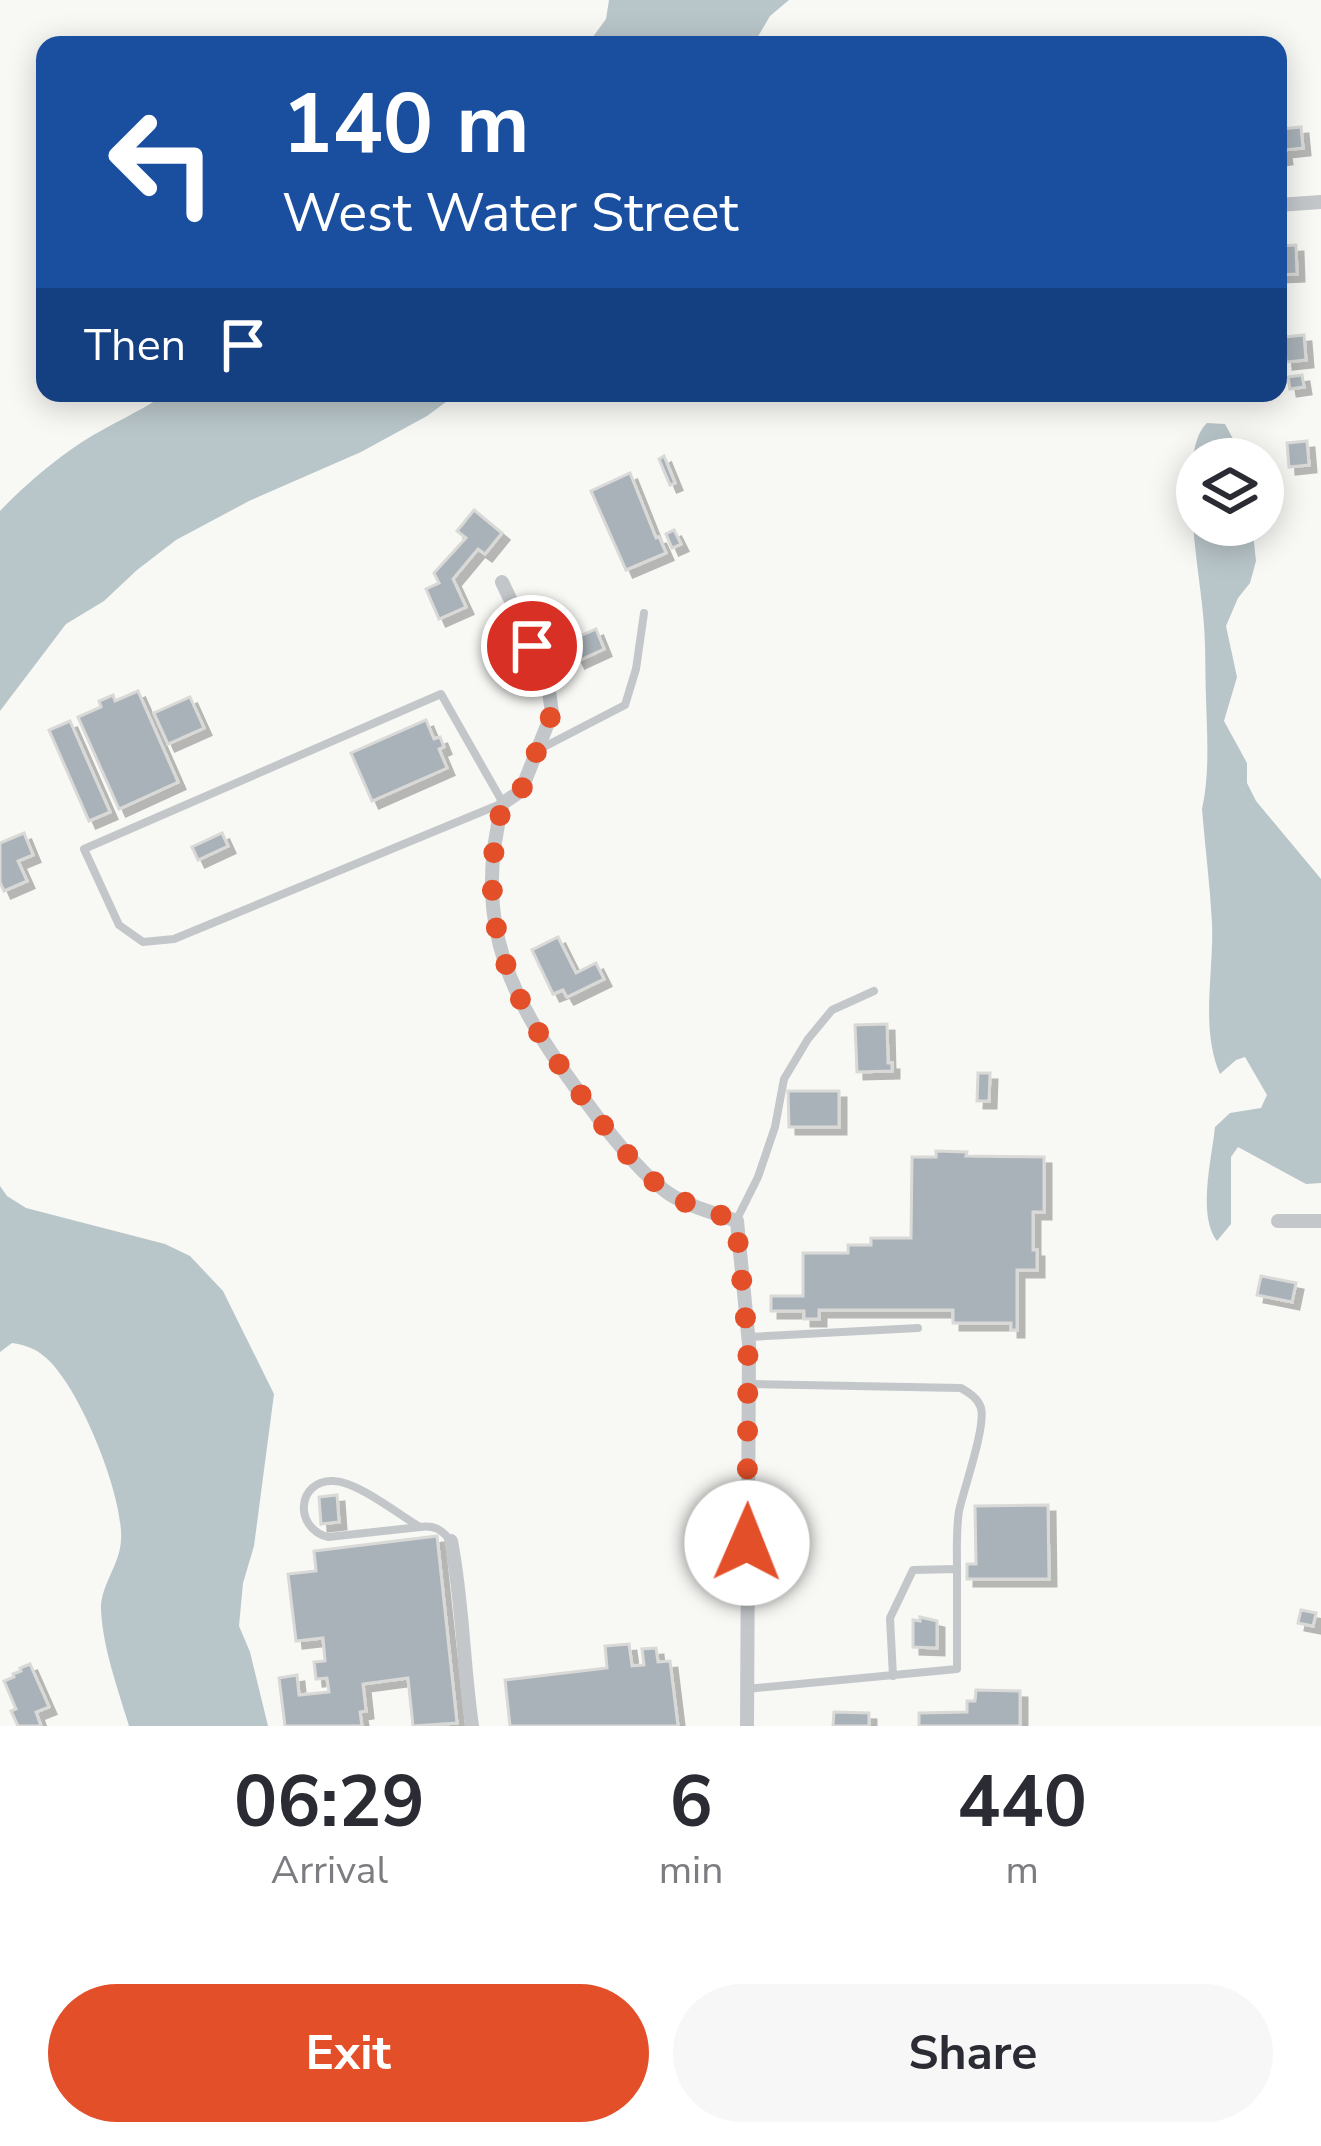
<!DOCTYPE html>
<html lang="en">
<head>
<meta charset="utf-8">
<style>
	:root { --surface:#fff; --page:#f7f7f7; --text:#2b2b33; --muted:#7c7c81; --accent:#e34f29 }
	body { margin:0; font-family:"Nunito Sans",sans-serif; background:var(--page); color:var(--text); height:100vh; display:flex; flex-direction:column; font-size:45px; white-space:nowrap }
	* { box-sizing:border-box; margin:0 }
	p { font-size:39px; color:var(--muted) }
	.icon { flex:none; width:66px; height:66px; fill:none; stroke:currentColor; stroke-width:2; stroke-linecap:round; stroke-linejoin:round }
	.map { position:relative; height:1726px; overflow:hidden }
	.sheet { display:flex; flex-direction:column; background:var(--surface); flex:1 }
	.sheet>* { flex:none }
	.top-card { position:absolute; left:36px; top:36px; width:1251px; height:366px; border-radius:24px; box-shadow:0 6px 30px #0003; background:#1a4fa0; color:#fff; overflow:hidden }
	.tools { position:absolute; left:1176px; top:438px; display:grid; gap:24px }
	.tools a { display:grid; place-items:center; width:108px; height:108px; border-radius:50%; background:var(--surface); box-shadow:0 6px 30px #0003; font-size:60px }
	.pin { position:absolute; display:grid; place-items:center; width:102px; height:102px; color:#fff; margin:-51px; border:6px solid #fff; border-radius:50%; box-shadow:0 3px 12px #0007 }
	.me { position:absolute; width:132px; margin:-66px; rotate:1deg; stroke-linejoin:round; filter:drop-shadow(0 0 9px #0008) }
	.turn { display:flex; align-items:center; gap:42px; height:252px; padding:0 48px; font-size:54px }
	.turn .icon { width:156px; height:156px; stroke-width:2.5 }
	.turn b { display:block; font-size:84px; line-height:102px }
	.then { display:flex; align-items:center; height:114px; padding:0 48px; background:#0003; gap:24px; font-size:45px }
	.eta { display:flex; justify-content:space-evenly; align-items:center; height:204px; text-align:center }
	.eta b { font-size:72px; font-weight:700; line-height:84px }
	.primary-button { display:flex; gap:24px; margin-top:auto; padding:24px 48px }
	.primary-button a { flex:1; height:138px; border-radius:72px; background:var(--accent); color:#fff; font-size:48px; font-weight:700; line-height:138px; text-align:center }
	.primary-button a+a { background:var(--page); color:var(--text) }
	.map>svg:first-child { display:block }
	.water { fill:#b9c6c9 }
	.building { fill:#a9b2b8; stroke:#d9d9d7; stroke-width:3; filter:url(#shadow) }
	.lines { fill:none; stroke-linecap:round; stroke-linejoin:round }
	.service { stroke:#c3c7ca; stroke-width:8 }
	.minor { stroke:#c3c7ca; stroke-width:14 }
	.route { stroke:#e34f29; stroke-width:21; stroke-dasharray:0 37.8 }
</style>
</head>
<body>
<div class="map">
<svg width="1321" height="1726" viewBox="0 0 1321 1726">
	<defs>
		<filter id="shadow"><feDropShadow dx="7" dy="7" stdDeviation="0" flood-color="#0004"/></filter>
	</defs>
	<rect width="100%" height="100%" fill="#f8f8f5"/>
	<g class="water">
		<path d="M609,0H789L770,16L753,45H587L606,19Z"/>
		<path d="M167,393H458L427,416L361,452L249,501L176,540L137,570L104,601L66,624L0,711V511C25,485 52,462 82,442C110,424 140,412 167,393Z"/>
		<path d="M1207,423L1225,424L1244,459H1197V525H1252L1256,561L1250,583L1238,598L1226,626L1237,677L1224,721L1247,763V783L1256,801L1321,879V1183L1306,1184L1238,1147L1231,1157V1224L1217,1241C1197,1215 1212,1158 1215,1127L1230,1113L1261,1108L1267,1095L1245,1057L1236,1060L1220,1074C1200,1028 1214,972 1212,923C1210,885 1205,847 1202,809C1210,773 1207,734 1206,698C1205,670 1206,642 1203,614C1200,574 1176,451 1207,423Z"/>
		<path d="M0,1186L7,1196L26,1208L165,1244L190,1256L223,1291L274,1394L254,1546L243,1583L239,1626L250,1652L268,1726H129C118,1689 103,1649 101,1610C100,1586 120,1565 121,1540C124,1496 79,1385 45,1357C35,1348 25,1345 12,1343L0,1352Z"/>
	</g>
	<g class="building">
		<path d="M1301,127L1303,148L1284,150L1285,157L1278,158V138H1282L1281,129Z"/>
		<path d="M1296,245L1297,274L1278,275V246Z"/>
		<path d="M1304,335L1306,360L1286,362L1284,337Z"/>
		<path d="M1302,375L1304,387L1290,389L1288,377Z"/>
		<path d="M1307,441L1309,465L1289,467L1287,443Z"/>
		<path d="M664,456L675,483L670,485L659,459Z"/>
		<path d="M630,473L656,538L659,537L666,553L626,570L591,491Z"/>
		<path d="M474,510L502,533L485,554L478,549L453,579L466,607L439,619L426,589L439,583L434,573L466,538L457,531Z"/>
		<path d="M674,530L681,544L672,548L666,534Z"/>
		<path d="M596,629L604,649L578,661L569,641Z"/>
		<path d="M138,691L178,782L119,809L78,717L101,707L99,701L113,695L115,701Z"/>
		<path d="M190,697L204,728L168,744L154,713Z"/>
		<path d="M426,720L434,739L440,737L444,747L439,749L447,768L372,801L351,753Z"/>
		<path d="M70,721L110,812L89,821L49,730Z"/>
		<path d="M24,833L33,855L18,861L27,881L4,891L0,882V843Z"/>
		<path d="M222,833L228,846L198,860L192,847Z"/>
		<path d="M558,937L576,973L596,963L604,979L567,997L563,990L553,994L532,950Z"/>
		<path d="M887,1024L888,1063H892V1071L857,1072L855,1025Z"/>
		<path d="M978,1073H990L989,1101H977Z"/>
		<path d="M788,1091H839V1127H789Z"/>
		<path d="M936,1151L967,1152L966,1156L1044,1157V1212H1033V1250H1037V1270H1017V1330H1011V1323H953V1310H819V1319H804V1311H771V1296H803V1253H848V1245H871V1238H911L912,1157H936Z"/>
		<path d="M1261,1276L1296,1283L1292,1302L1257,1295Z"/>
		<path d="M337,1495L339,1522L321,1524L319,1497Z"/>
		<path d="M1048,1505L1049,1579H967V1564H976L975,1506Z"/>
		<path d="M437,1536L457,1723L413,1726L408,1678L363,1684L366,1711L360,1712L362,1726H285L279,1678L297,1675L299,1695L329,1692L327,1678L316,1679L314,1662L325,1661L323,1638L296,1641L288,1574L316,1571L314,1551Z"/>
		<path d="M1301,1610L1316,1613L1313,1626L1298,1623Z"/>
		<path d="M920,1617L937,1621V1648L913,1647V1620L920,1621Z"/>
		<path d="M629,1644L632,1666L644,1665L642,1649L656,1648L658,1662L670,1661L678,1726H510L505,1680L607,1668L605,1646Z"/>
		<path d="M30,1664L49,1707L36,1712L41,1726H18L11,1711L16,1709L4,1681L14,1677L13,1674L21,1671L20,1668Z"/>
		<path d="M976,1690L1020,1691V1726H919V1713L967,1712V1701H975Z"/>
		<path d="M834,1712L869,1713V1726H833Z"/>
	</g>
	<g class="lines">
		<g class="service">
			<path d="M441,694L503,803L174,939L143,942L119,925L84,849Z"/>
			<path d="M540,749L625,705L636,669L644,613"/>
			<path d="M737,1219L758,1177L775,1127L784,1079L808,1039L832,1010L874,991"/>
			<path d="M749,1337L918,1328"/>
			<path d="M748,1384L961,1388C969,1393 978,1398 981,1408C986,1427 964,1488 959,1511C956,1530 957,1549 957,1569"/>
			<path d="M420,1527C398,1514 358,1482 334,1481C297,1479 293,1528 328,1537L420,1527C434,1525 441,1529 450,1540"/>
			<path d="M746,1689L957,1669V1569L913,1570L890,1618L893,1676"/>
		</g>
		<g class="minor">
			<path d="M1278,205L1321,202"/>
			<path d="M502,582L547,677L552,713L521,791L503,803C470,929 514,1005 587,1103C606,1130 641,1174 668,1193C687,1206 715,1213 737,1221L749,1344L747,1726"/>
			<path d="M1278,1221H1321"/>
			<path d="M451,1541C463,1603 463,1664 472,1726"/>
		</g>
	</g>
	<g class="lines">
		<path class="route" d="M532,646L547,677L552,713L521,791L503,803C471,929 514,1005 587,1103C607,1131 640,1173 668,1193C687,1206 715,1212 736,1221L748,1344L747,1543"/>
	</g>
</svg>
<div class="tools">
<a><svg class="icon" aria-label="layers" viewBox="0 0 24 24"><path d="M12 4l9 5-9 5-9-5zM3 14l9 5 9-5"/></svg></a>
</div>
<div class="pin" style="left:532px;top:646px;background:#d93025"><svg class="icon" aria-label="arrive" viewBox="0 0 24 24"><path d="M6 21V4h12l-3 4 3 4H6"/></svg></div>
<svg class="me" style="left:747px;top:1543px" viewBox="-20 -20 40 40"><circle r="19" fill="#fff"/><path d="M0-13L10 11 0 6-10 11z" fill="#e34f29"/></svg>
<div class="top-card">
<div class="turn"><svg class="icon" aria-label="left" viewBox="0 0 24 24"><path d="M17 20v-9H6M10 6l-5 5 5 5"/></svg><div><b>140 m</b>West Water Street</div></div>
<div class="then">Then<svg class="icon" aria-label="arrive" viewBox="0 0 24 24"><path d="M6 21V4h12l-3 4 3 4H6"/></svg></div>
</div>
</div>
<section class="sheet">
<div class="eta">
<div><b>06:29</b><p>Arrival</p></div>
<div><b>6</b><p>min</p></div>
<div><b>440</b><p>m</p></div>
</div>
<div class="primary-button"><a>Exit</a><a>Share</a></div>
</section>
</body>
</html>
